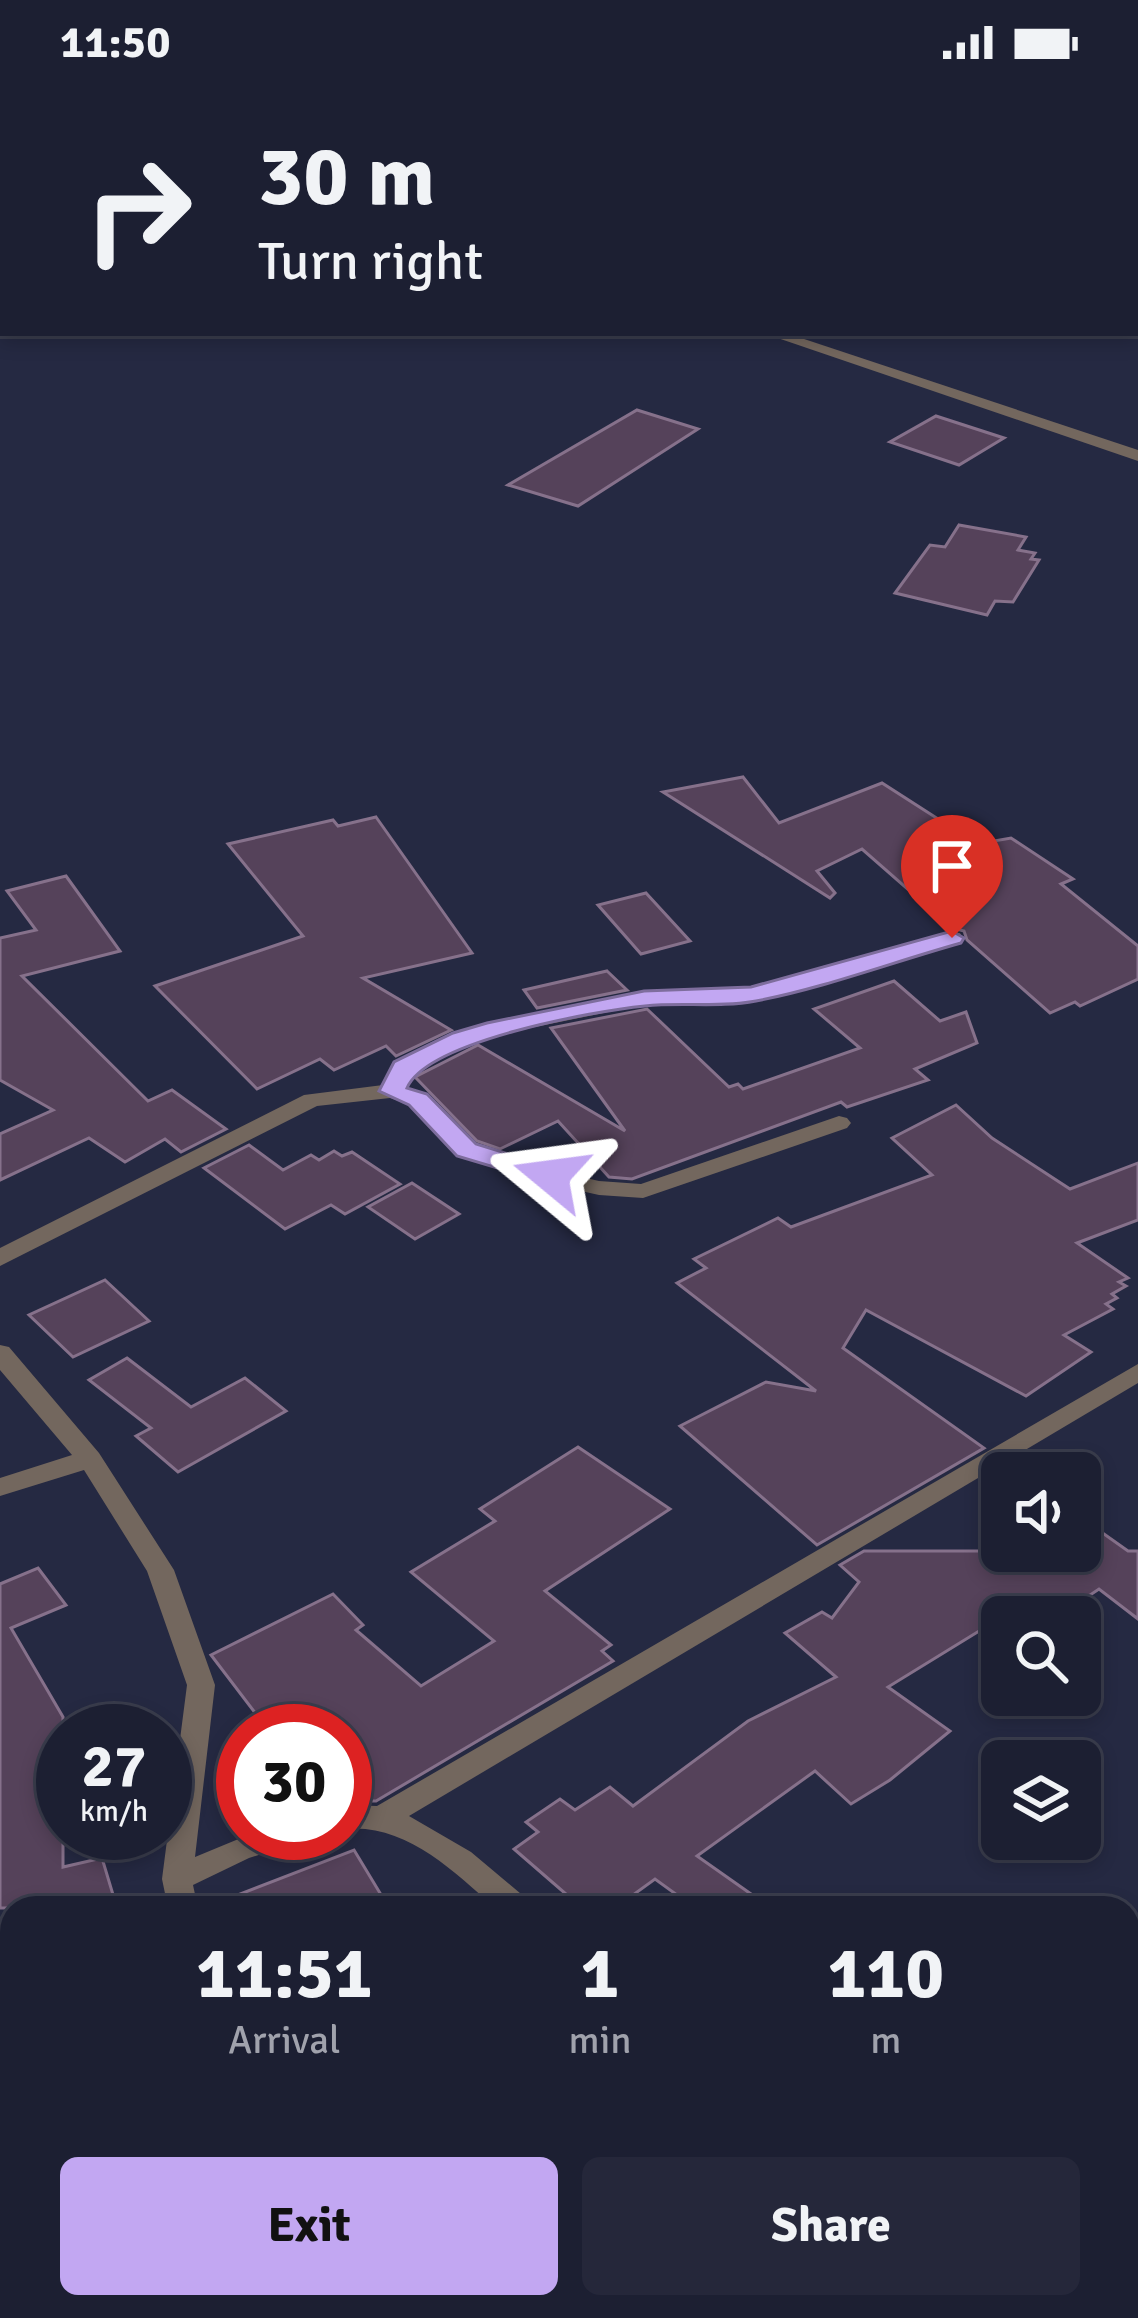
<!DOCTYPE html>
<html lang="en">
<head>
<meta charset="utf-8">
<style>
	:root { --surface:#1c1f32; --page:#25273a; --text:#f1f3f6; --muted:#a0a2ac; --line:#3a3d4d; --accent:#c2a7f2 }
	body { margin:0; font-family:Signika,sans-serif; background:var(--page); color:var(--text); height:100vh; display:flex; flex-direction:column; font-size:45px; white-space:nowrap }
	* { box-sizing:border-box; margin:0 }
	p { font-size:39px; color:var(--muted) }
	.icon { flex:none; width:66px; height:66px; fill:none; stroke:currentColor; stroke-width:2; stroke-linecap:round; stroke-linejoin:round }
	.map { position:relative; flex:1; overflow:hidden }
	.details { position:absolute; left:0px; top:1812px; width:1140px; height:423px; display:flex; flex-direction:column; background:var(--surface); border-radius:36px 36px 0 0; box-shadow:0 6px 18px #0003,0 0 0 3px var(--line) }
	.details>* { flex:none }
	.top-card { position:absolute; left:0px; top:0px; width:1140px; height:252px; box-shadow:0 6px 18px #0003,0 0 0 3px var(--line); background:#1c1f32; color:var(--text); overflow:hidden }
	.fabs { position:absolute; left:981px; top:1368px; display:grid; gap:24px }
	.fabs a { display:grid; place-items:center; width:120px; height:120px; border-radius:18px; background:var(--surface); box-shadow:0 6px 18px #0003,0 0 0 3px var(--line); font-size:60px }
	.speed { position:absolute; left:36px; top:1620px; display:flex; gap:24px; font-size:60px; font-weight:700; text-align:center }
	.speed>* { display:grid; place-content:center; width:156px; height:156px; border-radius:50%; background:var(--surface); box-shadow:0 6px 18px #0003,0 0 0 3px var(--line); line-height:1 }
	.speed small { font-size:30px; font-weight:400 }
	.speed .limit { border:18px solid #d22; background:#fff; color:#111 }
	.pin { position:absolute; display:grid; place-items:center; width:102px; height:102px; color:#fff; margin:-123px -51px; border-radius:50% 50% 50% 0; rotate:-45deg; box-shadow:0 0 12px #0007 }
	.pin .icon { rotate:45deg }
	.me { position:absolute; width:132px; margin:-66px; rotate:286deg; stroke-linejoin:round; filter:drop-shadow(0 0 9px #0008) }
	.turn { display:flex; align-items:center; gap:42px; height:252px; padding:0 60px; font-size:54px }
	.turn .icon { width:156px; height:156px; stroke-width:2.5 }
	.turn b { display:block; font-size:84px; line-height:102px }
	.eta { display:flex; justify-content:space-evenly; align-items:center; height:204px; text-align:center }
	.eta b { font-size:72px; font-weight:700; line-height:84px }
	.action { display:flex; gap:24px; margin-top:auto; padding:24px 60px }
	.action a { flex:1; height:138px; border-radius:18px; background:var(--accent); color:#111; font-size:48px; font-weight:700; line-height:138px; text-align:center }
	.action a+a { background:var(--page); color:var(--text) }
	.status { display:flex; justify-content:space-between; align-items:center; height:84px; padding:0 60px; background:var(--surface); direction:ltr }
	.status svg { height:33px; fill:currentColor }
	.map>svg:first-child { display:block }
	.building { fill:#55425a; stroke:#86718b; stroke-width:3 }
	.lines { fill:none; stroke-linecap:round; stroke-linejoin:round }
	.minor { fill:#73675e; fill-rule:evenodd }
	.route { fill:#c2a7f2; stroke:#7e6d9d; stroke-width:3 }
</style>
</head>
<body>
<div class="status"><b>11:50</b><svg viewBox="0 0 49 12"><path d="M0 12V9h3v3zM5 12V6h3v6zM10 12V3h3v9zM15 12V0h3v12zM26 1h20v11H26zM47 4h2v5h-2z"/></svg></div>
<div class="map">
<svg width="1138" height="2234" viewBox="0 0 1138 2234">
	<rect width="100%" height="100%" fill="#252942"/>
	<g class="building">
		<path d="M637,326L698,345L578,422L508,401Z"/>
		<path d="M936,332L1004,354L959,381L890,358Z"/>
		<path d="M959,441L1026,453L1018,466L1035,469L1031,475L1039,476L1013,518L995,517L987,531L895,509L930,461L945,463Z"/>
		<path d="M743,693L779,739L882,699L977,760L1011,754L1073,795L1061,800L1138,862V895L1080,922L1075,918L1050,929L967,856L964,847L952,844L862,765L817,787L835,809L830,814L663,708Z"/>
		<path d="M376,733L472,869L363,894L451,946L396,972L386,962L334,986L320,975L257,1005L155,902L303,852L228,760L333,736L338,742Z"/>
		<path d="M66,792L120,867L22,892L148,1017L172,1006L226,1045L181,1068L165,1055L125,1078L89,1054L0,1096V1050L53,1026L0,996V854L36,846L7,807Z"/>
		<path d="M646,809L690,857L641,870L598,821Z"/>
		<path d="M607,887L627,906L537,924L524,906Z"/>
		<path d="M894,897L940,937L966,928L977,959L915,985L928,996L847,1023L841,1018L632,1095L609,1093L558,1037L500,1065L477,1057L415,993L478,961L625,1047L551,944L647,925L729,1003L738,1000L743,1005L860,964L814,925Z"/>
		<path d="M956,1021L992,1054L1070,1105L1138,1079V1136L1077,1159L1128,1194L1119,1198L1126,1202L1112,1210L1117,1214L1106,1220L1113,1225L1064,1251L1091,1268L1026,1312L866,1226L843,1264L984,1364L817,1461L680,1342L766,1298L816,1307L677,1199L706,1184L694,1175L778,1134L791,1143L932,1091L892,1054Z"/>
		<path d="M249,1061L283,1086L311,1071L319,1076L334,1067L342,1072L352,1068L400,1100L345,1130L331,1121L285,1145L204,1084Z"/>
		<path d="M412,1099L459,1130L415,1155L368,1123Z"/>
		<path d="M105,1196L149,1237L73,1273L29,1231Z"/>
		<path d="M127,1274L191,1323L245,1294L286,1327L178,1388L136,1352L151,1344L89,1296Z"/>
		<path d="M578,1363L670,1425L545,1507L611,1561L602,1567L613,1577L376,1717H345V1647H269L211,1571L333,1510L363,1541L356,1546L421,1602L494,1557L411,1488L495,1437L480,1425Z"/>
		<path d="M1080,1433L1128,1467H1138V1535L1099,1505L1057,1533H1002L888,1603L950,1647L890,1696L851,1720L815,1687L697,1772L771,1824H695L655,1795L615,1824H582L514,1765L538,1748L526,1738L560,1715L575,1726L610,1703L633,1722L748,1637L836,1593L785,1549L822,1528L832,1534L859,1498L840,1481L864,1467H1080Z"/>
		<path d="M38,1484L66,1521L11,1544L63,1633V1783L102,1774L117,1824H0V1500Z"/>
		<path d="M354,1766L389,1824H213L212,1821Z"/>
	</g>
	<g class="lines">
		<g class="minor">
			<path d="M568,0H592L595,3H571Z"/>
			<path d="M0,99H3L0,114Z"/>
			<path d="M1138,129V138H1137V129Z"/>
			<path d="M763,249H786L1138,366V377Z"/>
			<path d="M952,848L960,849L963,854L960,859L752,917L643,921L500,950L470,959L412,987L405,1004L426,1011L475,1061L534,1082L599,1097L641,1100L839,1032L847,1034L851,1039L847,1044L643,1114L599,1111L527,1095L459,1071L410,1021L390,1014L317,1022L0,1182V1164L304,1011L383,1001L395,978L454,949L488,939L643,907L751,903Z"/>
			<path d="M0,1261L9,1263L99,1369L174,1486L215,1601L195,1773L253,1749H306L302,1757L249,1774L193,1801L198,1824H168L162,1795L187,1601L147,1487L84,1386L0,1412V1394L72,1371L0,1286Z"/>
			<path d="M1138,1280V1299L409,1732L471,1768L527,1815L531,1824H495C453,1786 404,1739 345,1745V1721L377,1722Z"/>
			<path d="M1138,2053V2087L1128,2090V2056Z"/>
			<path d="M1128,2171L1138,2175V2205L1128,2202Z"/>
			<path d="M240,2223H274L275,2234H241Z"/>
		</g>
	</g>
	<path class="route" d="M952,847L964,854L961,859C893,878 824,904 756,917C720,924 681,918 645,922C594,927 427,957 407,1004L427,1010L476,1060L560,1086L564,1092L560,1098L551,1100L457,1072L409,1021L379,1007L394,978L453,949L487,939L644,907L751,903Z"/>
</svg>
<div class="fabs">
<a><svg class="icon" aria-label="sound" viewBox="0 0 24 24"><path d="M4 9h4l5-4v14l-5-4H4zM17 9q2 3 0 6"/></svg></a>
<a><svg class="icon" aria-label="search" viewBox="0 0 24 24"><circle cx="10" cy="10" r="6"/><path d="M15 15l6 6"/></svg></a>
<a><svg class="icon" aria-label="layers" viewBox="0 0 24 24"><path d="M12 4l9 5-9 5-9-5zM3 14l9 5 9-5"/></svg></a>
</div>
<div class="speed"><div>27<small>km/h</small></div><div class="limit">30</div></div>
<div class="pin" style="left:952px;top:854px;background:#d93025"><svg class="icon" aria-label="arrive" viewBox="0 0 24 24"><path d="M6 21V4h12l-3 4 3 4H6"/></svg></div>
<svg class="me" style="left:551px;top:1092px" viewBox="-20 -20 40 40"><path d="M0-17L14 15 0 8-14 15z" fill="#c2a7f2" stroke="#fff" stroke-width="4"/></svg>
<div class="top-card">
<div class="turn"><svg class="icon" aria-label="right" viewBox="0 0 24 24"><path d="M7 20v-9h11M14 6l5 5-5 5"/></svg><div><b>30 m</b>Turn right</div></div>
</div>
<section class="details">
<div class="eta">
<div><b>11:51</b><p>Arrival</p></div>
<div><b>1</b><p>min</p></div>
<div><b>110</b><p>m</p></div>
</div>
<div class="action"><a>Exit</a><a>Share</a></div>
</section>
</div>
</body>
</html>
